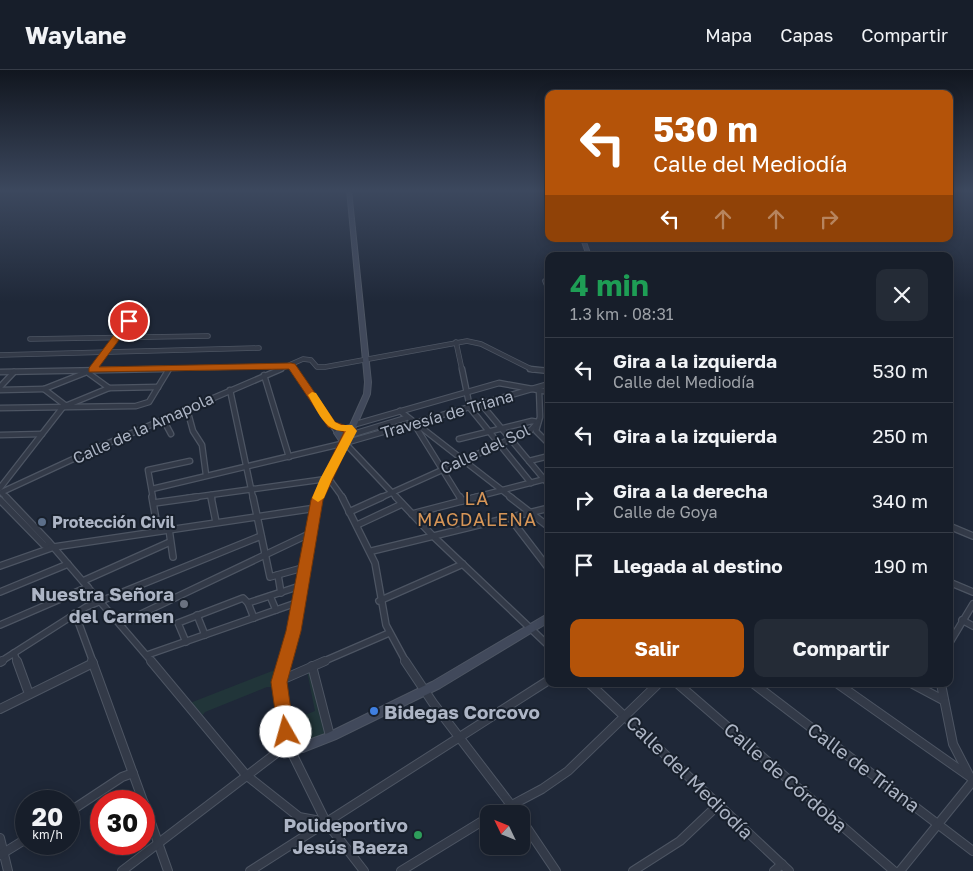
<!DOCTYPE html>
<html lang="es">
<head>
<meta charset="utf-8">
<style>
	:root { --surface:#171e2a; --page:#242b36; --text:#f1f3f6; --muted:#9ea2a8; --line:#363c47; --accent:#b45309 }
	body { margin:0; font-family:"Golos Text",sans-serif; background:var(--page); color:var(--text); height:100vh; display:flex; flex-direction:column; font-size:19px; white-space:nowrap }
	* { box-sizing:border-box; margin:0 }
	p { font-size:16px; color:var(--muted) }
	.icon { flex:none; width:28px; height:28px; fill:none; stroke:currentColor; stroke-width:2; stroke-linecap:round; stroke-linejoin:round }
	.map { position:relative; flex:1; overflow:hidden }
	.details { position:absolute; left:545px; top:182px; width:408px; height:435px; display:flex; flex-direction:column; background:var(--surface); border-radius:10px; box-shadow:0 2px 12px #0003,0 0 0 1px var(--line) }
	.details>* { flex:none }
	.banner { position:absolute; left:545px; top:20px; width:408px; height:152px; border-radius:10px; box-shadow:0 2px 12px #0003,0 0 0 1px var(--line); background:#b45309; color:#fff; overflow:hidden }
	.needle { width:32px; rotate:313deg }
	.fabs { position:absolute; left:480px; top:735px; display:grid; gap:10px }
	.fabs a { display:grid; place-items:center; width:50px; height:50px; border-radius:10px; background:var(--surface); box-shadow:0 2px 12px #0003,0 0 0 1px var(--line); font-size:25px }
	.speed { position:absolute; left:15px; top:720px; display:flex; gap:10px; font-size:25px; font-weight:700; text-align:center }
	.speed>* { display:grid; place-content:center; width:65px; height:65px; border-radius:50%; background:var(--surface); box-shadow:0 2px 12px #0003,0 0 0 1px var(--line); line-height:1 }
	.speed small { font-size:12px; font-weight:400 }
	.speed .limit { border:8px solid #d22; background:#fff; color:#111 }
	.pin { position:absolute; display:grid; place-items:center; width:42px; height:42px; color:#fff; margin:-21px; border:2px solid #fff; border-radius:50%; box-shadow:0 1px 5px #0007 }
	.me { position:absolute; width:55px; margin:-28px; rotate:353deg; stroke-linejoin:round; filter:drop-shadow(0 0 4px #0008) }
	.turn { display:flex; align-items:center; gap:18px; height:105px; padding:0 25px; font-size:22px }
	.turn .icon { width:65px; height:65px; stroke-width:2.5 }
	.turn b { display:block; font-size:35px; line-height:42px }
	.lanes { display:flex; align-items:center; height:48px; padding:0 25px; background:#0003; justify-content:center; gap:25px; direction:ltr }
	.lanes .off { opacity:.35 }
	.round { display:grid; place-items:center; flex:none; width:52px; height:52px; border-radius:10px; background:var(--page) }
	.overview { display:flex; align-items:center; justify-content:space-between; height:85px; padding:0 25px }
	h1 { font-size:30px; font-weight:700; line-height:38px; color:#1e9e55 }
	.button { display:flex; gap:10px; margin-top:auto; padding:10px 25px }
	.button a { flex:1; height:58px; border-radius:10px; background:var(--accent); color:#fff; font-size:20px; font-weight:700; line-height:58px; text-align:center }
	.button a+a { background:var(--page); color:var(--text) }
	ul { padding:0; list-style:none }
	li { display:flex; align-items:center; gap:15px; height:65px; padding:0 25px; border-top:1px solid var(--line) }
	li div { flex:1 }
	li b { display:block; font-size:19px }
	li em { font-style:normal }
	header { display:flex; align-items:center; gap:30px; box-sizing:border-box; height:70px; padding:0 25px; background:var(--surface); border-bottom:1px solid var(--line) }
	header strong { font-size:24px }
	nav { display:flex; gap:28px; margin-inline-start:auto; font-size:18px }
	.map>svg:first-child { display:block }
	.green { fill:#213539 }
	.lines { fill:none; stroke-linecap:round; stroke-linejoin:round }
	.street-far3-casing { stroke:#4d5563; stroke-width:5.5 }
	.street-far2-casing { stroke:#4d5563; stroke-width:7 }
	.street-far1-casing { stroke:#4d5563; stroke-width:8 }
	.street-casing { stroke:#4d5563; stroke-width:10 }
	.secondary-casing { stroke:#4d5563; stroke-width:2 }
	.street-far3 { stroke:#333a48; stroke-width:4 }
	.street-far2 { stroke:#333a48; stroke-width:4.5 }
	.street-far1 { stroke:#333a48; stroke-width:5.5 }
	.street { stroke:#333a48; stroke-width:8 }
	.secondary { fill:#41495b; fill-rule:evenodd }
	.route { fill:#b45309; stroke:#753606 }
	.slow { fill:#f59e0b }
	.service-dot { fill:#5c6f8a; stroke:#18202c; stroke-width:2 }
	.worship-dot { fill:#6b7280; stroke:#18202c; stroke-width:2 }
	.shop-dot { fill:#3f7fe0; stroke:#18202c; stroke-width:2 }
	.leisure-dot { fill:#2e9e5b; stroke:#18202c; stroke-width:2 }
	.labels { text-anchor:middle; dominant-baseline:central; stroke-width:4; stroke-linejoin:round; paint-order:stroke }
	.street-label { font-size:16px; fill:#adb5c5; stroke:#18202c }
	.poi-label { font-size:16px; font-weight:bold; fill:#adb5c5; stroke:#18202c; text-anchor:start }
	.neighbourhood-label { font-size:18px; letter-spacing:1px; fill:#d69557; stroke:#18202c }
	.near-poi-label { font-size:19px; font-weight:bold; fill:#adb5c5; stroke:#18202c; text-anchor:end }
	.near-street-label { font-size:19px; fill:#adb5c5; stroke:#18202c }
</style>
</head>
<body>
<header>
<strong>Waylane</strong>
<nav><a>Mapa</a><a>Capas</a><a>Compartir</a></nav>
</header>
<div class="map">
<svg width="973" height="801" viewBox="0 0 973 801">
	<rect width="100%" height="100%" fill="#1f2838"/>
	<g class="green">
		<path d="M280,598L278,617H267L205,642L203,645L190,633Z"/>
		<path d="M316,598L328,662C318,666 308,672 298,669L293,650L315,641L307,601Z"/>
	</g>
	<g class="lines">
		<g class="street-far3-casing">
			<g id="street-far3">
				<path d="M549,210L545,211L549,221"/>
				<path d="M30,269L208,266"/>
				<path d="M456,272L462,300"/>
				<path d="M0,285L259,278"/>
				<path d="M92,300L134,245L145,240"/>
				<path d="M102,300L291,296L294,300"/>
				<path d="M168,300L169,298"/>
				<path d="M278,300L303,289L311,290L317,297H325L467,271L481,274L533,300"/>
			</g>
		</g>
		<g class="street-far2-casing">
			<g id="street-far2">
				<path d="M293,299L338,363"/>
				<path d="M462,299L470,338L531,413"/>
				<path d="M530,299L549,301"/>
				<path d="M0,302L162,299"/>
				<path d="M264,305L289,387"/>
				<path d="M0,317L14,302"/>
				<path d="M109,318L158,317"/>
				<path d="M0,320L44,319"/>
				<path d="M230,320L253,428"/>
				<path d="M539,320L540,347L536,361L549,374"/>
				<path d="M482,335L549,415"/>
				<path d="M0,338L136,336L149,332L169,299"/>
				<path d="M187,339L193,361L202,375L206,405"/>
				<path d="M400,341L512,428"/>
				<path d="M163,349L171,364"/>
				<path d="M356,354L499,313L549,322"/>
				<path d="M416,357L460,428"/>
				<path d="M0,365L42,364"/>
				<path d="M350,365L406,348"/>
				<path d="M459,369L532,351L538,352"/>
				<path d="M345,373L397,428"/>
				<path d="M529,391L549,386"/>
				<path d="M327,406L343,428"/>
				<path d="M0,418L63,337L109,318L87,302L44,319L65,335"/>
				<path d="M152,419L345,373L549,314"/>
				<path d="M2,422L97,378L281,299"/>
				<path d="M2,423L7,428"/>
				<path d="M211,425L212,428"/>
				<path d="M153,428L148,400L190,391"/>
				<path d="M188,428L326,409"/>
				<path d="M318,428L345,373"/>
				<path d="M380,428L531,360L538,352"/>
				<path d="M472,428L549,408"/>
			</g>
		</g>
		<g class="street-far1-casing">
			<g id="street-far1">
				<path d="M6,427L49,472L152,592"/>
				<path d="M152,427L158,461"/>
				<path d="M211,427L216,452"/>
				<path d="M253,427L270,507L306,497"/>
				<path d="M342,427L375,493L386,555L406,592"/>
				<path d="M396,427L433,466L549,576"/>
				<path d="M460,427L462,431"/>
				<path d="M510,427L549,457"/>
				<path d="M0,430L44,475L53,477"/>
				<path d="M154,433L197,427"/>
				<path d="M349,442L382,427"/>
				<path d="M412,444L477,427"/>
				<path d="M510,448L549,499"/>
				<path d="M357,455L402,434"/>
				<path d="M949,456L973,466"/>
				<path d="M169,459L173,487"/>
				<path d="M372,481L549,438"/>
				<path d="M0,496L54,477L316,438"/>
				<path d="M278,505L281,523"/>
				<path d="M83,511L170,472"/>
				<path d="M949,512L973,522"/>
				<path d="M0,522L68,494"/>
				<path d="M270,526L276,540"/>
				<path d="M379,531L463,494"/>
				<path d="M75,543L93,592"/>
				<path d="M197,545L205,565"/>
				<path d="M254,548L248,533L303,515"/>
				<path d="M962,550L973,556"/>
				<path d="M120,554L311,463"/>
				<path d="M0,555L88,517"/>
				<path d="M186,572L178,553L243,528L248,533"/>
				<path d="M949,574L973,534"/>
				<path d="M14,583L17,592"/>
				<path d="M147,585L299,532"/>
				<path d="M0,592L86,537L261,466"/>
				<path d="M284,592L293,561L318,427"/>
				<path d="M322,592L389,563"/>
			</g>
		</g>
		<g class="street-casing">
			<g id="street">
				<path d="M17,591L29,624"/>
				<path d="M92,591L143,731"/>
				<path d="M151,591L246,705L299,747L326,752"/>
				<path d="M285,591L279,611L288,675L326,752L364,801"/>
				<path d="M405,591L433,633L518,744"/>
				<path d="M0,592L2,591"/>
				<path d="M312,596L330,666"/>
				<path d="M279,611L325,591"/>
				<path d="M590,614L789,801"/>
				<path d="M678,614L894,801"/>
				<path d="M754,614L973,781"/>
				<path d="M838,614L973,709"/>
				<path d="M913,614L943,630"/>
				<path d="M941,614L953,674L969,705"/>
				<path d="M0,639L93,593"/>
				<path d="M144,733L168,801"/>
				<path d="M69,742L122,707L133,703"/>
				<path d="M495,744L542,719L568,701L658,614"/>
				<path d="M521,749L556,801"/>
				<path d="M0,768L8,801"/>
				<path d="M0,785L26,769"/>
				<path d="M122,801L287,675"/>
				<path d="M250,801L549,610"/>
				<path d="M401,801L489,747"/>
				<path d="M633,801L680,771L718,735"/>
				<path d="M774,801L782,794"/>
				<path d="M900,801L973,711"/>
			</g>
		</g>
		<g class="secondary-casing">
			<g id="secondary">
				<path d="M347,120H351L371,312L370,324L349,373L345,375H342L334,363L338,358L350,355L364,324L365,312Z"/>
				<path d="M581,169H585L591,186H587Z"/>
				<path d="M549,543V552L440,618L336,669L303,682L284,679L282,675L284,671L288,670L303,672L328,663L432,612Z"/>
			</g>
		</g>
		<use href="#street-far3" class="street-far3"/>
		<use href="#street-far2" class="street-far2"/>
		<use href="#street-far1" class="street-far1"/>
		<use href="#street" class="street"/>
		<use href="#secondary" class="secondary"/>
	</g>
	<linearGradient id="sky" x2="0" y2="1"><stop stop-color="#11161f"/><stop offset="0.52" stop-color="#3c485e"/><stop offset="1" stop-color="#3c485e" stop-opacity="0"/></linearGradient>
	<rect width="973" height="232" fill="url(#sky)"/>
	<path class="route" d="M129,248L133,251L99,297L291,293L295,294L335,352L356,359L323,430L301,561L287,612L294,662L292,667L286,669L280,667L278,662L271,612L286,561L311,430L344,362L328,357L289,299L89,302V298L126,249Z"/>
	<path class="slow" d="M312,322L316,323L335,352L341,355H352L357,361L332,409L324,428L318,432L312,428L320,409L346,361C325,363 317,340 308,325Z"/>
	<circle class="service-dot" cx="42" cy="452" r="5"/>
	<circle class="worship-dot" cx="184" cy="534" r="5"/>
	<circle class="shop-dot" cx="374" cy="641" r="5"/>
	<circle class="leisure-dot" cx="418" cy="765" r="5"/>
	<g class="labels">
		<g class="street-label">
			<text transform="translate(447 344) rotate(-16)">Travesía de Triana</text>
			<text transform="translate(143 358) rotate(-24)">Calle de la Amapola</text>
			<text transform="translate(485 379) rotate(-25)">Calle del Sol</text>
		</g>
		<g class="poi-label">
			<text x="52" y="452">Protección Civil</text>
		</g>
		<g class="neighbourhood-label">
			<text x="477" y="428">LA<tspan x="477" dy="21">MAGDALENA</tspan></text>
		</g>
		<g class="near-poi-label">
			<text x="174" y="523">Nuestra Señora<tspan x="174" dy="22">del Carmen</tspan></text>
			<text x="384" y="641" text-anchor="start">Bidegas Corcovo</text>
			<text x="408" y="754">Polideportivo<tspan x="408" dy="22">Jesús Baeza</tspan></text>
		</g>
		<g class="near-street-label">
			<text transform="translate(864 697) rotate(37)">Calle de Triana</text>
			<text transform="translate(690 707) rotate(44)">Calle del Mediodía</text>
			<text transform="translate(786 707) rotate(41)">Calle de Córdoba</text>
		</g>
	</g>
</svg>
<div class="fabs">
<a><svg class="needle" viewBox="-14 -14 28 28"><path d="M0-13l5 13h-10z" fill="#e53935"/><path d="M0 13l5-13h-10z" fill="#9ea2a8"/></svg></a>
</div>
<div class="speed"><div>20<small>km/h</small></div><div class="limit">30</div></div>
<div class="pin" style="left:129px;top:251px;background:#d93025"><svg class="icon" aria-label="arrive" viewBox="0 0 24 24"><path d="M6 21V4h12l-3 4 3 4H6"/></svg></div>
<svg class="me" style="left:286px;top:662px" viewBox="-20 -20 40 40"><circle r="19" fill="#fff"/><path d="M0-13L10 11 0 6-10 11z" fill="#b45309"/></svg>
<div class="banner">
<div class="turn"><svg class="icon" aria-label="left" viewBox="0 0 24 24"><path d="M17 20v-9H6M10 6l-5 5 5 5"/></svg><div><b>530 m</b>Calle del Mediodía</div></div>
<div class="lanes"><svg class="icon" aria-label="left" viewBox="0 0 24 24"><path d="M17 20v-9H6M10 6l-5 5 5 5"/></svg><svg class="icon off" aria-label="ahead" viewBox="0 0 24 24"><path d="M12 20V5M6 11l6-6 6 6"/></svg><svg class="icon off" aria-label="ahead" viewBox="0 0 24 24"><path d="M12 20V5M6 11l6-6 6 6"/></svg><svg class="icon off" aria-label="right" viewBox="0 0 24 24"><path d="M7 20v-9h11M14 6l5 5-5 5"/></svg></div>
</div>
<section class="details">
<div class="overview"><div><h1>4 min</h1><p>1.3 km · 08:31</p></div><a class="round"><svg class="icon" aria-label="close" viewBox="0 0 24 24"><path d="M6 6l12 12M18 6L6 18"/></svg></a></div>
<ul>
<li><svg class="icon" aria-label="left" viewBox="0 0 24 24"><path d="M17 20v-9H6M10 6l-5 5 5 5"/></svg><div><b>Gira a la izquierda</b><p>Calle del Mediodía</p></div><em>530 m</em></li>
<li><svg class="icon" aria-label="left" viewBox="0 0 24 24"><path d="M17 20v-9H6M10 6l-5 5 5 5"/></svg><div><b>Gira a la izquierda</b></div><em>250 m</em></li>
<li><svg class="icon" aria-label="right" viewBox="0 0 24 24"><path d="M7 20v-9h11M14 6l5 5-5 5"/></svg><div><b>Gira a la derecha</b><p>Calle de Goya</p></div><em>340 m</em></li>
<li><svg class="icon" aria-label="arrive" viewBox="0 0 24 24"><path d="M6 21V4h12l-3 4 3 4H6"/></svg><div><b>Llegada al destino</b></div><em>190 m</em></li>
</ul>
<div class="button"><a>Salir</a><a>Compartir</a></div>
</section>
</div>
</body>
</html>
